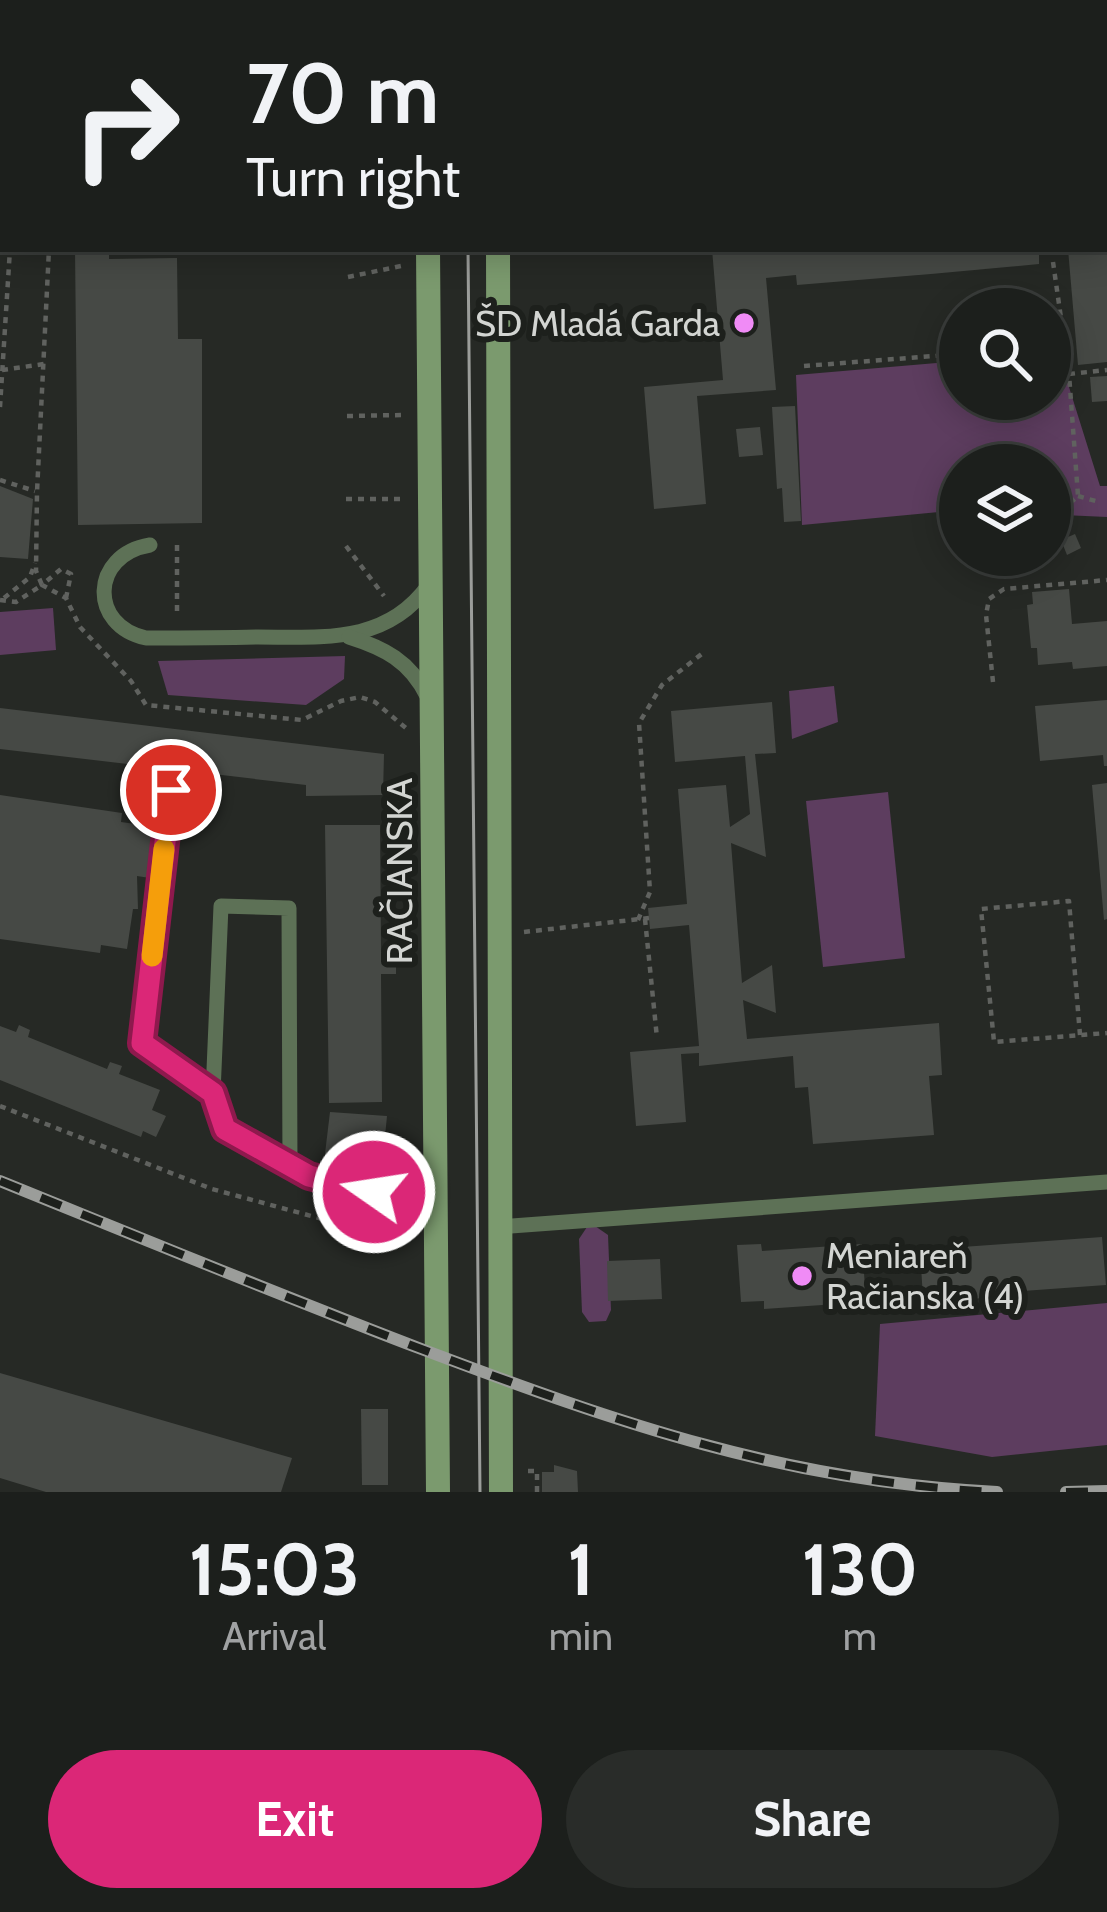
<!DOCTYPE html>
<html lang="en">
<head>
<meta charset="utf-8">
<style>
	:root { --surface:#1c1f1c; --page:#292c29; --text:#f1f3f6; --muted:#a0a2a3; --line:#3a3d3b; --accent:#db2777 }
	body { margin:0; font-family:Cabin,sans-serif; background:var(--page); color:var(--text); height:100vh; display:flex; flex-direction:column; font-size:45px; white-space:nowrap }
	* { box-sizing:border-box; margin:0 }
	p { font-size:39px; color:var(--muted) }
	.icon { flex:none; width:66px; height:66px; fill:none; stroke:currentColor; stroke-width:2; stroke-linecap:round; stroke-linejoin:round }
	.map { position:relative; height:1492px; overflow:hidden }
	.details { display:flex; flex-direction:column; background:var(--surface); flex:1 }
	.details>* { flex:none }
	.hud { position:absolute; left:0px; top:0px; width:1107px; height:252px; box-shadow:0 6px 30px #0003,0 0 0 3px var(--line); background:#1c1f1c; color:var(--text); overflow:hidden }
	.fabs { position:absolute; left:939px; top:288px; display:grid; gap:24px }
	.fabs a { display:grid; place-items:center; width:132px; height:132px; border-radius:50%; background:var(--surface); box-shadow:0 6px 30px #0003,0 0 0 3px var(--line); font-size:60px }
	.pin { position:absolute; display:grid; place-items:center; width:102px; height:102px; color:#fff; margin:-51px; border:6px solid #fff; border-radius:50%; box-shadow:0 3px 12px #0007 }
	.me { position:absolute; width:132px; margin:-66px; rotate:283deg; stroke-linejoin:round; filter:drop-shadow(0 0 9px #0008) }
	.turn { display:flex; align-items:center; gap:42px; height:252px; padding:0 48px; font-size:54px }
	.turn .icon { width:156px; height:156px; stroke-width:2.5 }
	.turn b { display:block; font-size:84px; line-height:102px }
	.eta { display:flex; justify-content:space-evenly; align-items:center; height:204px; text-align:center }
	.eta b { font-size:72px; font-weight:700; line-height:84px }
	.primary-button { display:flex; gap:24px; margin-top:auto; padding:24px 48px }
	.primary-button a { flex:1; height:138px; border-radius:72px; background:var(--accent); color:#fff; font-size:48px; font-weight:700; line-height:138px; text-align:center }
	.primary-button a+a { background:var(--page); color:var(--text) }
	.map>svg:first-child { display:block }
	.green { fill:#5d3d5f }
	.building { fill:#464945 }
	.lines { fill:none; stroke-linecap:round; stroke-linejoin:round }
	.path { stroke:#60625f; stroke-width:4.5; stroke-dasharray:6 6; stroke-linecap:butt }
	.service { stroke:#5d7156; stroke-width:15 }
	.minor { stroke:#5d7156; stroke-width:24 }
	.secondary { stroke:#7b9a6e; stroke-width:24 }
	.tram { stroke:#9b9d9a; stroke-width:3 }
	.rail-casing { stroke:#9b9d9a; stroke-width:12 }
	.rail { stroke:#1d201c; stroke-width:8; stroke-dasharray:22; stroke-linecap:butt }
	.route-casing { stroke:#8e194d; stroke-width:30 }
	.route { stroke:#db2777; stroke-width:21 }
	.slow { stroke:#f59e0b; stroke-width:21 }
	.poi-dot { fill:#f08bf6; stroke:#1d201c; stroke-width:4.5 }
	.labels { text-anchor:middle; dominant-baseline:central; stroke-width:12; stroke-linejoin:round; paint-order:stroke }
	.poi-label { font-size:36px; fill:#d3d5d2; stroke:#1d201c; text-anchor:end }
	.street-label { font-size:36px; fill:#d3d5d2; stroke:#1d201c }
</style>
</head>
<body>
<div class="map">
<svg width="1107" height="1492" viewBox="0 0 1107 1492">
	<rect width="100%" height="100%" fill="#262925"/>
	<g class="green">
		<path d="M1058,352L1100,486H1107V517L1063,515L1050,519V465H960V510L802,525L796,375L960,361V399H1050V353Z"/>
		<path d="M53,608L56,650L0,655V612Z"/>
		<path d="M345,656L344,679L306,705L168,695L158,661Z"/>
		<path d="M834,686L838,722L792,739L789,691Z"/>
		<path d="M888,792L905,958L823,967L806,801Z"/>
		<path d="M595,1226L608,1235L611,1310L606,1321L589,1322L582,1312L579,1239L587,1227Z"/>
		<path d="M1107,1303V1445L992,1457L875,1436L880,1324Z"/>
	</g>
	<g class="building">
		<path d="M75,249H109V259L177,258L178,339H202V523L78,525Z"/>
		<path d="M712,249H1067V252L1039,255V264L931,274L797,285L796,275L766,278L776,390L697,396L706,504L654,509L644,387L723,380Z"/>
		<path d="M1068,249H1107V362L1078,365Z"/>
		<path d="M1107,376V401L1092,402L1090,377Z"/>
		<path d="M795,406L801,521L784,522L782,488L777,489L772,407Z"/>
		<path d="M760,427L763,455L739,457L736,429Z"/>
		<path d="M0,486L33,499L28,559L0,557Z"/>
		<path d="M1075,534L1081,548L1067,555L1061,540Z"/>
		<path d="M1069,589L1072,624L1107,621V666L1073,669L1072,662L1038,665L1037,648H1031L1027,605L1033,604L1032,592Z"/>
		<path d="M1107,700V766H1104L1103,755L1040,761L1035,706Z"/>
		<path d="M772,702L776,753L755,754L766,857L731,843L742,983L772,965L776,1013L743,1000L747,1039L939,1023L942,1075L929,1076L934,1135L813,1144L808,1087L795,1088L793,1056L699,1066V1053L681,1054L686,1122L636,1126L630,1052L699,1046L689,925L650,929L648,908L687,904L678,789L726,785L730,827L750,814L745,756L675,762L671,711Z"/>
		<path d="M0,708L384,754L383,795L306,796V785L0,749Z"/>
		<path d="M1107,783V919L1104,920L1092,785Z"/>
		<path d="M0,795L122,813L121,822L157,827L150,878L137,876L138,909H133L127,949L101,945L100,953L0,939Z"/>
		<path d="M325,825H380L381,952H396V974H381L382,1102L329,1103Z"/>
		<path d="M19,1025L30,1030L28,1037L107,1069L110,1062L122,1066L119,1074L160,1090L152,1110L166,1116L156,1137L143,1131L141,1137L0,1080V1026L16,1032Z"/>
		<path d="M330,1112L387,1116L382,1167L324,1162Z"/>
		<path d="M1102,1237L1106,1285L981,1294V1298L974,1299V1294L923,1298L920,1250Z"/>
		<path d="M761,1244L762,1251L862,1244L866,1302L764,1309V1301L741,1302L737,1245Z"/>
		<path d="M660,1259L662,1299L608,1301L607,1261Z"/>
		<path d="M0,1373L292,1458L281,1492H46L0,1478Z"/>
		<path d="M361,1409H388V1485H362Z"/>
		<path d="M554,1465L577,1471L578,1492H542V1472H554Z"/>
	</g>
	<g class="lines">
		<g class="path">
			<path d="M225,0V3"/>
			<path d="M283,0V3"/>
			<path d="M690,0V3"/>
			<path d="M846,0L847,3"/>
			<path d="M141,3V0"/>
			<path d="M0,192L3,193"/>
			<path d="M1053,262L1069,374L1078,496L1060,512L1064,526"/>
			<path d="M348,277L401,266"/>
			<path d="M804,366L960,354"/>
			<path d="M2,370L44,364"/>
			<path d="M1069,374L1107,370"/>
			<path d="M0,407L10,249"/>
			<path d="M347,416L403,415"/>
			<path d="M0,480L35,491"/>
			<path d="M1078,496L1099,502"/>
			<path d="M346,499H404"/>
			<path d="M177,545V617"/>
			<path d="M346,546L384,596"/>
			<path d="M4,598L30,577L35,563"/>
			<path d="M66,598L71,574L61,569L42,585L66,598L80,627L131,681L146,705L302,720L341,701L360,697L375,702L407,729"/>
			<path d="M0,600L16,602L42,585L36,571L37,492L49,249"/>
			<path d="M993,682L986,615L989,599L1004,589L1107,580"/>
			<path d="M645,919L657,1038"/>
			<path d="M638,920L650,892L639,723L662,685L703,653"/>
			<path d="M524,932L649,918"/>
			<path d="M1080,1035L1069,901L981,909L994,1042L1107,1033"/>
			<path d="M0,1106L212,1189L326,1220"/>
			<path d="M528,1471H537V1492"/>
		</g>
		<g class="service">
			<path d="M338,0L339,3"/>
			<path d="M150,545C90,555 89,626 146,638C184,638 221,638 258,637C323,637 386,644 428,586"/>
			<path d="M349,637C384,648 410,661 427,696"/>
			<path d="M171,790L142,1043L213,1093L225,1129L290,1168L328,1183L437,1198"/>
			<path d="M213,1093L221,906L289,908L290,1168"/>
			<path d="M499,1227L1107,1182"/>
		</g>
		<path class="minor" d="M187,0L188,3"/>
		<g class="secondary">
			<path d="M411,0V3"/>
			<path d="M474,0V3"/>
			<path d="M428,249L438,1492"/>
			<path d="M498,249L501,1492"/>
		</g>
		<g class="tram">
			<path d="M438,0V3"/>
			<path d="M468,249L480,1492"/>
		</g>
		<g class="rail-casing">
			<g id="rail">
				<path d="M0,1181C141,1238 282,1296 424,1350C618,1423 787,1482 997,1492"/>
				<path d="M1066,1492L1107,1491"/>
			</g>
		</g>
		<use href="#rail" class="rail"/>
	</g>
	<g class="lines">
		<g class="route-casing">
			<path id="route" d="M171,790L142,1043L213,1093L225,1129L309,1176L374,1192"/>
		</g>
		<use href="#route" class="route"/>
		<path class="slow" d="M152,956L164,849"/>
	</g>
	<g class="poi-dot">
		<circle cx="744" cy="323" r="12"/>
		<circle cx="802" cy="1276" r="12"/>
	</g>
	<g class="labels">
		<g class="poi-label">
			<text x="720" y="323">ŠD Mladá Garda</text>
			<text x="826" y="1255" text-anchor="start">Meniareň<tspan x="826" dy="41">Račianska (4)</tspan></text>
		</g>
		<g class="street-label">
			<text transform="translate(399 871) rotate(-90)">RAČIANSKA</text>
		</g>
	</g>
</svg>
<div class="fabs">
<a><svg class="icon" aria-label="search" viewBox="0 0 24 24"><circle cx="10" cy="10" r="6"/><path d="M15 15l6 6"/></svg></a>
<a><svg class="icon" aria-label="layers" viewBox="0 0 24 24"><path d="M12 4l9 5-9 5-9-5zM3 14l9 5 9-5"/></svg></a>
</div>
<div class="pin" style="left:171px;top:790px;background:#d93025"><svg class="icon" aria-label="arrive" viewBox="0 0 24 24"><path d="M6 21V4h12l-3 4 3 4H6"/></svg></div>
<svg class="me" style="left:374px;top:1192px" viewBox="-20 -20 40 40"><circle r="17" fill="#db2777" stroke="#fff" stroke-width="3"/><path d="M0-11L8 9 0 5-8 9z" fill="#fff"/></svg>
<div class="hud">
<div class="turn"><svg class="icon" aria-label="right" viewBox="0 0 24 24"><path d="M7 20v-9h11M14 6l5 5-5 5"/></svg><div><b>70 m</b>Turn right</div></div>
</div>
</div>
<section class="details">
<div class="eta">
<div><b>15:03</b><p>Arrival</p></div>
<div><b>1</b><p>min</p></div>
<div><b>130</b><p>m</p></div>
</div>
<div class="primary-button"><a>Exit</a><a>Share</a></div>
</section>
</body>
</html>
